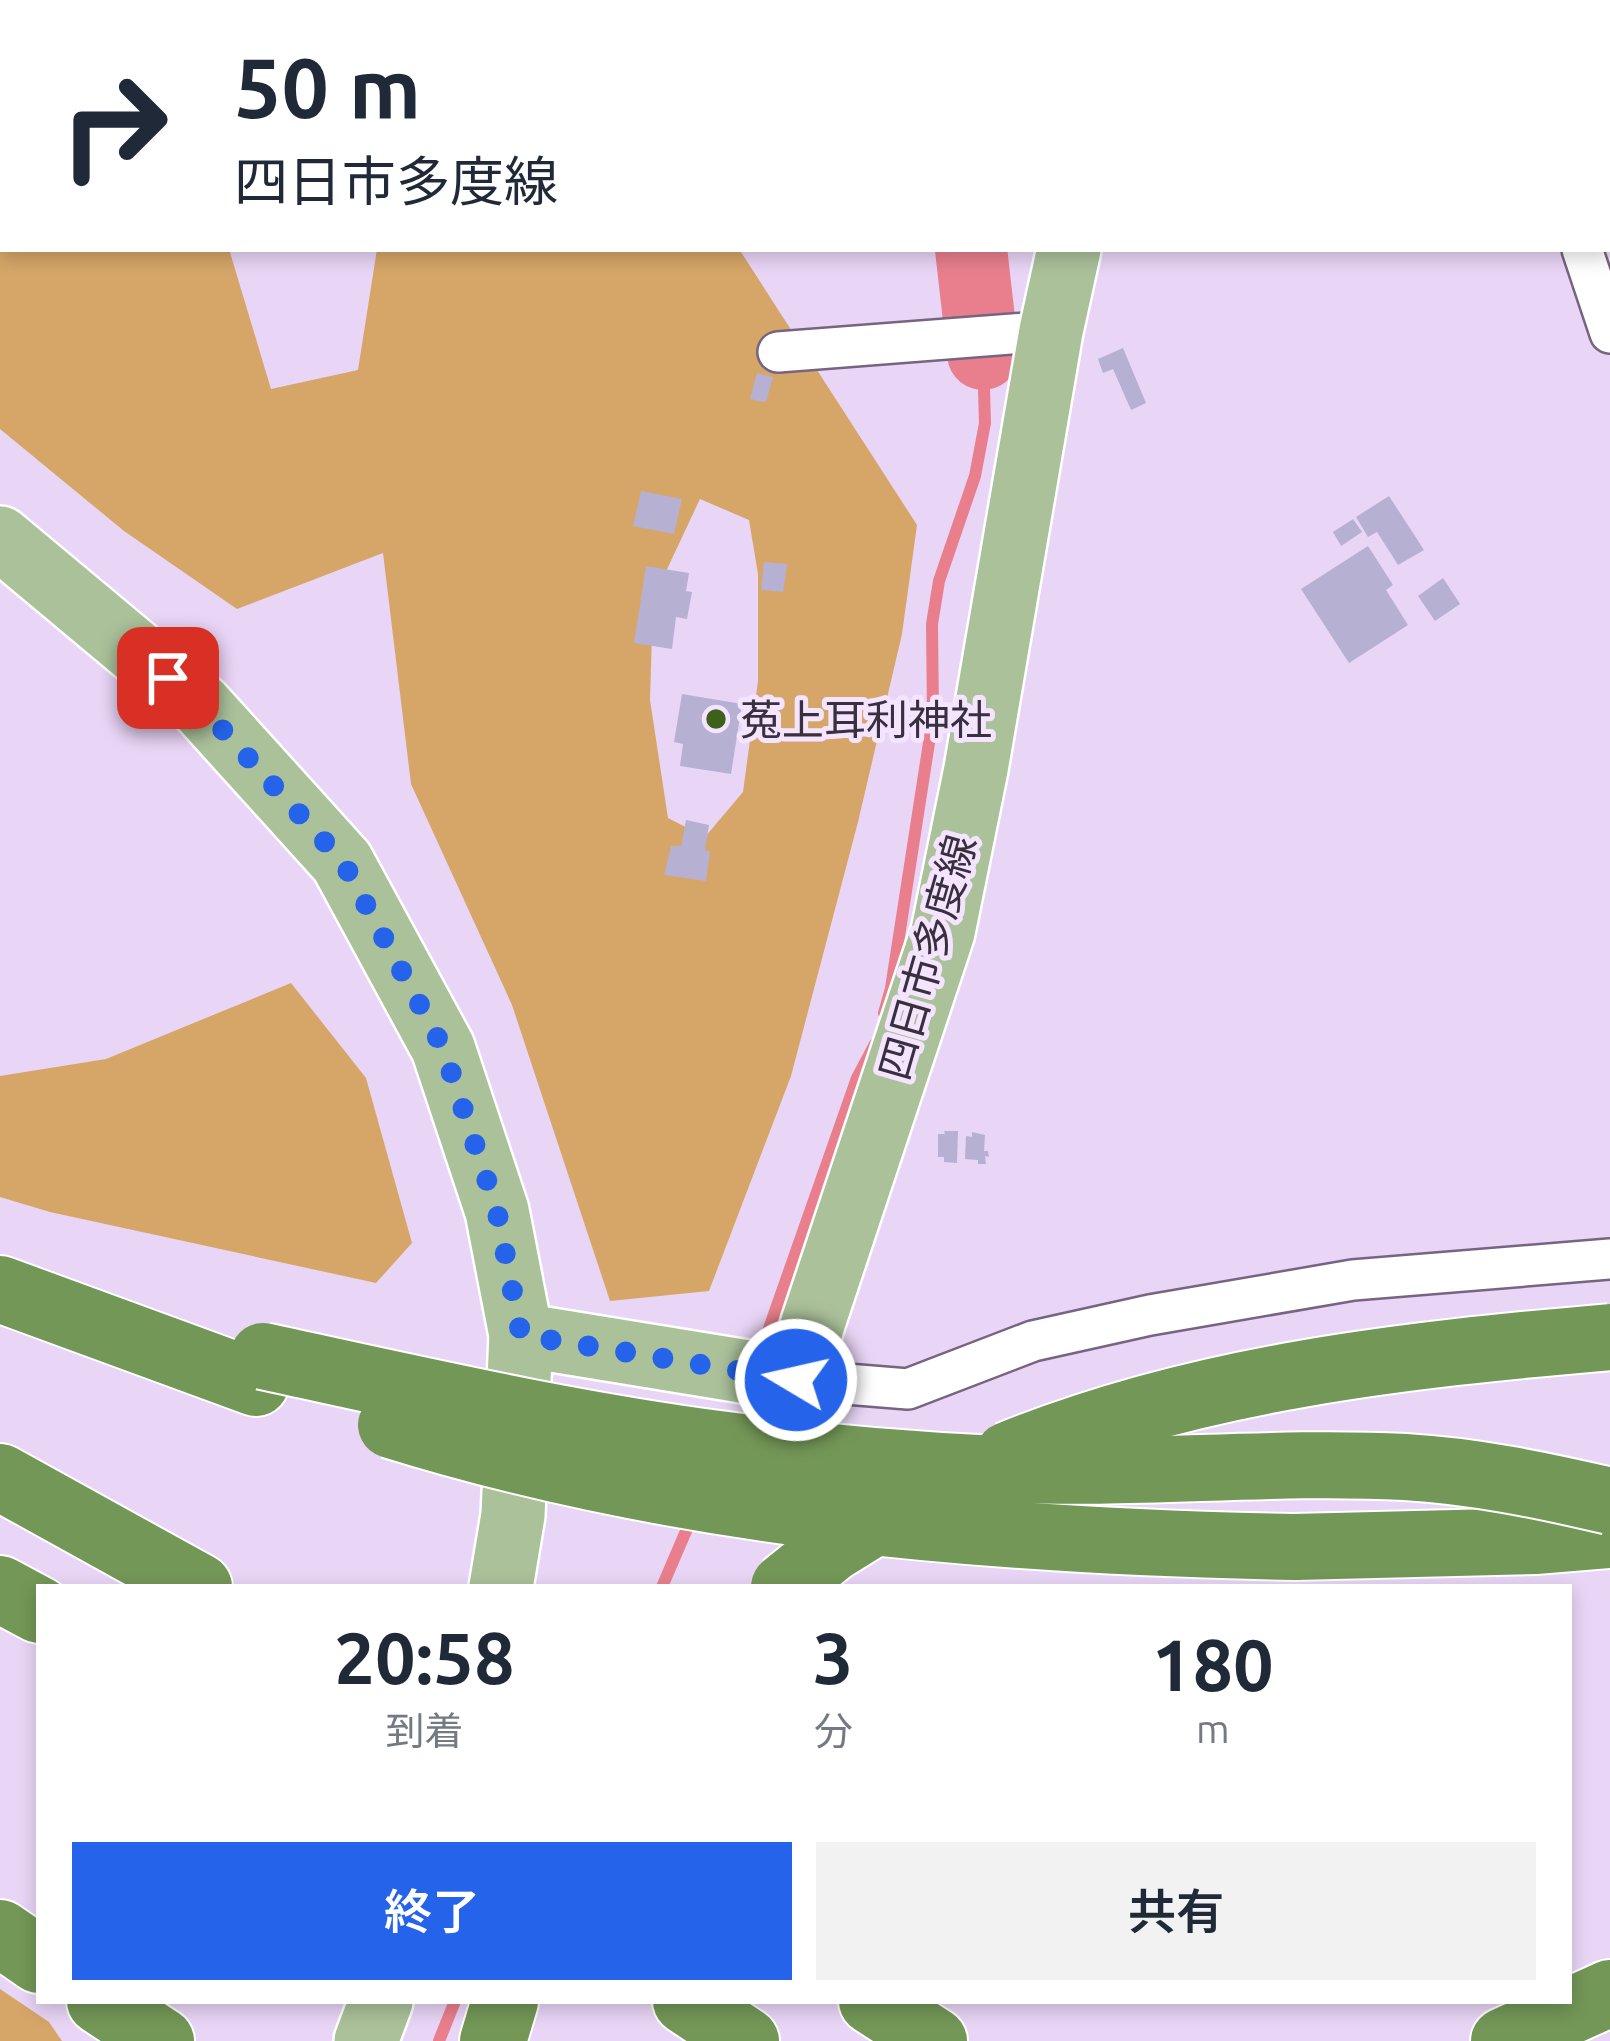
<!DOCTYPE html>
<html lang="ja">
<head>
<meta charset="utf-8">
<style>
	:root { --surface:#fff; --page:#f2f2f3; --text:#1f2937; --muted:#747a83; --accent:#2563eb }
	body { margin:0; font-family:Ubuntu,"Noto Sans JP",sans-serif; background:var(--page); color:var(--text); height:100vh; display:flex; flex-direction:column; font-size:45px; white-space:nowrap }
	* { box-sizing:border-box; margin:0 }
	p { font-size:39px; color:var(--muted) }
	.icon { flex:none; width:66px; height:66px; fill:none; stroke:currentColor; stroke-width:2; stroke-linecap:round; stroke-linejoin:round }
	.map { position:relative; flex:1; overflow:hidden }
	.panel { position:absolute; left:36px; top:1584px; width:1536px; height:420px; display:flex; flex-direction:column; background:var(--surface); border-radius:0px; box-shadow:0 6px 18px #0003 }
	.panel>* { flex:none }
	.top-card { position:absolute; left:0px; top:0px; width:1611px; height:252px; box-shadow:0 6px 18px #0003; background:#fff; color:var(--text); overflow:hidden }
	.pin { position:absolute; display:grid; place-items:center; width:102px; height:102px; color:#fff; margin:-51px; border-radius:24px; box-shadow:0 6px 18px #0006 }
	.me { position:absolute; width:132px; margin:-66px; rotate:279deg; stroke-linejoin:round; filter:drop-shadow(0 0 9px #0008) }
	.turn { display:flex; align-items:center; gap:42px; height:252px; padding:0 36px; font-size:54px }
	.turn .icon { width:156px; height:156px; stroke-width:2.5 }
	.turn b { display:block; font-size:84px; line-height:102px }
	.eta { display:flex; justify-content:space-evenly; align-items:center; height:204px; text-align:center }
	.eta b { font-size:72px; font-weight:600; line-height:84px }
	.button { display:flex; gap:24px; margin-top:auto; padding:24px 36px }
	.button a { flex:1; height:138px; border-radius:0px; background:var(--accent); color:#fff; font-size:48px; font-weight:600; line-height:138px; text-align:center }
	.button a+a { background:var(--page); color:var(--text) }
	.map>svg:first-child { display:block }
	.green { fill:#d6a668; fill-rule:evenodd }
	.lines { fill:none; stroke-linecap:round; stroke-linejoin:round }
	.stream { stroke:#e97f8d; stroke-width:12 }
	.river { stroke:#e97f8d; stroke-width:72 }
	.building { fill:#b6b0d3 }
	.minor-casing { stroke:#766481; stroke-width:44 }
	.primary-casing { stroke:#fff; stroke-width:68 }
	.motorway-casing { stroke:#fff; stroke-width:70 }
	.minor { stroke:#fff; stroke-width:39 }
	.primary { stroke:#abc19a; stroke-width:63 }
	.motorway { stroke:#739757; stroke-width:66 }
	.motorway-bridge-casing { stroke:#fff; stroke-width:70; stroke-linecap:butt }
	.motorway-bridge { stroke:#739757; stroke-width:66 }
	.route { stroke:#2563eb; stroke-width:21; stroke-dasharray:0 37.8 }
	.poi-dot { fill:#3d611a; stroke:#f4e4ff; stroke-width:4.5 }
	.labels { text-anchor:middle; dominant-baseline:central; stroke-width:10; stroke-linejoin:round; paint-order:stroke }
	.poi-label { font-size:42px; fill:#38303d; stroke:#f4e4ff; text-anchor:start }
	.street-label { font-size:42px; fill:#38303d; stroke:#f4e4ff }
</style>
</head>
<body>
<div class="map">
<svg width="1610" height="2041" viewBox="0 0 1610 2041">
	<rect width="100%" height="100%" fill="#e9d5f6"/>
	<g class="green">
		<path d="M3,84V249H229L271,389L358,370L377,249H739L917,525L902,634L858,822L791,1076L709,1291L610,1301L512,1005L411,784L383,553L237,609L124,531L0,429V85ZM700,499L749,520L758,574V681L743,792L705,837L668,818L650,700L653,599Z"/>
		<path d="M291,983L366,1078L412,1243L376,1283L50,1212L0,1197V1076L106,1059Z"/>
		<path d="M0,1989L49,2022L62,2041H0Z"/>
	</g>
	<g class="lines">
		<g class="stream">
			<path d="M884,1013L891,988L933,717L932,624L939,581L975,476L985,423L983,354"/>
			<path d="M759,1357L857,1078L875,1044"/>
			<path d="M662,1587L692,1517"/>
			<path d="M439,2041L455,2001"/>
		</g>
		<g class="river">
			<path d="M935,0L936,3"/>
			<path d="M971,249L983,354"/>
		</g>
	</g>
	<g class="building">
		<path d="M1123,348L1146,403L1131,410L1113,369L1103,373L1098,359Z"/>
		<path d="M757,373L773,377L766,402L750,399Z"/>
		<path d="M641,491L682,499L674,534L633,526Z"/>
		<path d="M1389,496L1424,550L1398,565L1377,532L1368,537L1356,517Z"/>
		<path d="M1353,519L1362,532L1341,546L1333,532Z"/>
		<path d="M1368,546L1393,585L1386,590L1408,625L1349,663L1301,589Z"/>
		<path d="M764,562L787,564L783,592L761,590Z"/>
		<path d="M646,566L689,573L686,591L692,592L687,619L676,617L672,649L634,643Z"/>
		<path d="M1443,578L1460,604L1435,621L1418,596Z"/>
		<path d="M682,694L742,704L731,774L680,766L683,744L674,742Z"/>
		<path d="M686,820L709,825L705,850L710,851L706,881L664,875L671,846H681Z"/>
		<path d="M944,1131H958L957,1163L944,1162V1157H938V1134H945Z"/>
		<path d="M972,1132L985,1135L984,1151H988L989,1157L985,1156L986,1164H978V1160L965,1159L966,1136L972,1137Z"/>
	</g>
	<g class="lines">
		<g class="minor-casing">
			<g id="minor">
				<path d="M1020,0V3"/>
				<path d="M1499,0L1500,3"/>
				<path d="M1582,249L1610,333"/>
				<path d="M778,352L1051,331"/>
				<path d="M797,1380L908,1389L1033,1341L1150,1315L1353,1280L1610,1259"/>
			</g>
		</g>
		<g class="primary-casing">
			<g id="primary">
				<path d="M1151,3L1153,0"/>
				<path d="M0,538L201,706L342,862L443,1048L497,1211L521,1335L513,1515L501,1587"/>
				<path d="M521,1335L797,1380L813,1323L943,932L976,769L1051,331L1069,249"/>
				<path d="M366,2041L381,2001"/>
			</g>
		</g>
		<g class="motorway-casing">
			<g id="motorway">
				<path d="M0,1289L256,1383"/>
				<path d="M0,1477L199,1587"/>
				<path d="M1294,1547L1535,1541L1610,1535"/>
				<path d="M0,1589L39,1610"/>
				<path d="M0,1933L39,1960"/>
				<path d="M100,2001L161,2041"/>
				<path d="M686,2001L746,2041"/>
				<path d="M872,2001L934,2041"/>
				<path d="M493,2041L505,2001"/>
				<path d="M1504,2041L1610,1993"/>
			</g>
		</g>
		<use href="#minor" class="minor"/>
		<use href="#primary" class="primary"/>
		<use href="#motorway" class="motorway"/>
		<g class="motorway-bridge-casing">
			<g id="motorway-bridge">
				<path d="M263,1356C416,1389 570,1425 726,1445C816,1457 906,1465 997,1469C1133,1476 1269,1460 1405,1467C1474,1471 1542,1485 1610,1501"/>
				<path d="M391,1425C683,1516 991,1541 1294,1547"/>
				<path d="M1008,1455C1200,1377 1405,1355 1610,1337"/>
				<path d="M784,1587L831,1549L889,1513"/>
			</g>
		</g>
		<use href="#motorway-bridge" class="motorway-bridge"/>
	</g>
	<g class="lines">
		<path class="route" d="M168,678L201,706L343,862L443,1048L497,1211L521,1335L796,1380"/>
	</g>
	<circle class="poi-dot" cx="716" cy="719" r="12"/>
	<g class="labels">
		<g class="poi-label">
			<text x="740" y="719">菟上耳利神社</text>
		</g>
		<g class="street-label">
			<text transform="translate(927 957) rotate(-74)">四日市多度線</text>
		</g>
	</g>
</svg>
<div class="pin" style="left:168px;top:678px;background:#d93025"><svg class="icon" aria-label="arrive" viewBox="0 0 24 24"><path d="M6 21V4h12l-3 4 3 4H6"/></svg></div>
<svg class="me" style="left:796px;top:1380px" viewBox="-20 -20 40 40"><circle r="17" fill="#2563eb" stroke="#fff" stroke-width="3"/><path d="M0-11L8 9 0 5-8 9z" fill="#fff"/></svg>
<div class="top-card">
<div class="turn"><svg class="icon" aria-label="right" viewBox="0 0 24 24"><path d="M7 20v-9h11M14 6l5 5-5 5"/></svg><div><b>50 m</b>四日市多度線</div></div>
</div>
<section class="panel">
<div class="eta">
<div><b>20:58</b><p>到着</p></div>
<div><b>3</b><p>分</p></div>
<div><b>180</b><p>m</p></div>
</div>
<div class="button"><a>終了</a><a>共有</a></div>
</section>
</div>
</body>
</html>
